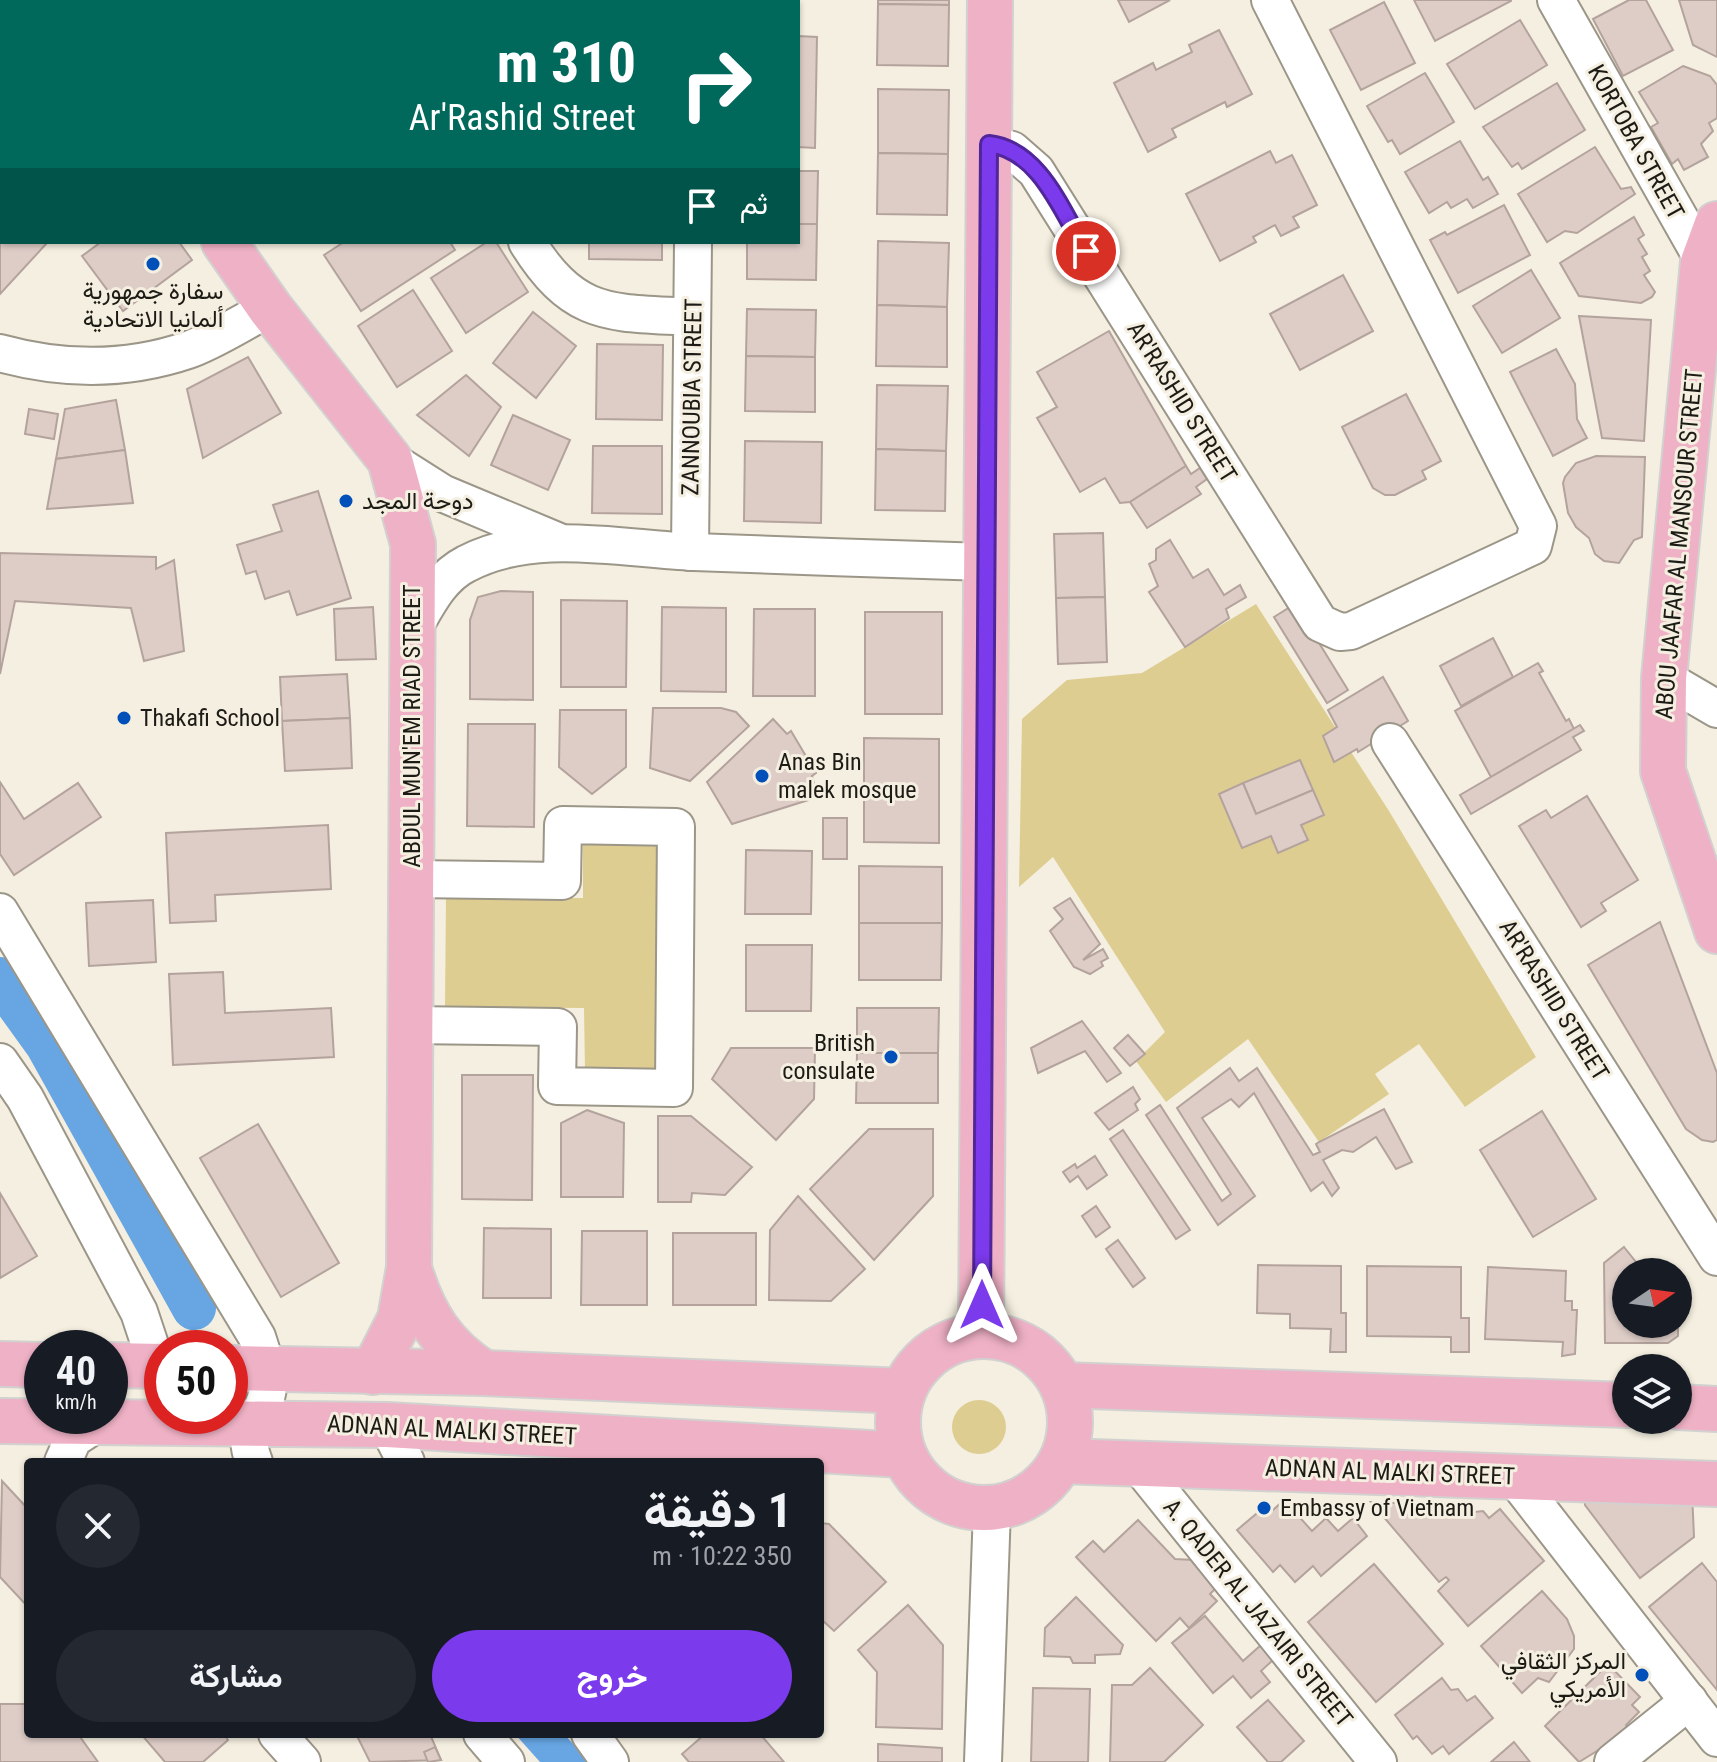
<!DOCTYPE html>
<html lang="ar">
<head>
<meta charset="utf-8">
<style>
	:root { --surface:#171b24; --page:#242831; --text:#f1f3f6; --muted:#9ea1a6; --accent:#7c3aed }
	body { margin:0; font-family:"Roboto Condensed",Vazirmatn,sans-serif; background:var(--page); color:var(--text); direction:rtl; height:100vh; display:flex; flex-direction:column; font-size:30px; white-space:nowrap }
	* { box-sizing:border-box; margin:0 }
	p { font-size:26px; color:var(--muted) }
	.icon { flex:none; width:44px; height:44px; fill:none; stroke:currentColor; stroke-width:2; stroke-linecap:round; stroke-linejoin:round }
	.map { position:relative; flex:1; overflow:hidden; direction:ltr }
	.panel { position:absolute; left:24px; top:1458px; width:800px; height:280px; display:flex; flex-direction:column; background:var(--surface); border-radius:8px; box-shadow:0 2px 6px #0004; direction:rtl }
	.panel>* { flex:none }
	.banner { position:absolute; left:0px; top:0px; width:800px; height:244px; box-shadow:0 2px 6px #0004; direction:rtl; background:#00695c; color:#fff; overflow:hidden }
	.needle { width:52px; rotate:77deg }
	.fabs { position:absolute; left:1612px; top:1258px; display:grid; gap:16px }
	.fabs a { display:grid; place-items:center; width:80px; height:80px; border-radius:50%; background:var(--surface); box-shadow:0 2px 6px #0004; font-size:40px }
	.speed { position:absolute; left:24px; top:1330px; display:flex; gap:16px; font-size:40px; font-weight:700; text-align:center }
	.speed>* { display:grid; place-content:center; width:104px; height:104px; border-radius:50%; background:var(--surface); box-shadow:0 2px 6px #0004; line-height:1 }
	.speed small { font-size:20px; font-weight:400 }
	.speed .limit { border:12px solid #d22; background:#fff; color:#111 }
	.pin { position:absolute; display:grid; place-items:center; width:68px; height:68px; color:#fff; margin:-34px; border:4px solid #fff; border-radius:50%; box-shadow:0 2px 8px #0007 }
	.me { position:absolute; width:88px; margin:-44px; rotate:0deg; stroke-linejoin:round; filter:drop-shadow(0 0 6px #0008) }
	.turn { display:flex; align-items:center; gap:28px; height:168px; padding:0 32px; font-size:36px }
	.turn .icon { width:104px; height:104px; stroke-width:2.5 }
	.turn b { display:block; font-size:56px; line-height:68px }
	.then { display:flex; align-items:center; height:76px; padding:0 32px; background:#0003; gap:16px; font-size:30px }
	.round { display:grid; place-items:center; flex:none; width:84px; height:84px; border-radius:42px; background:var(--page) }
	.head { display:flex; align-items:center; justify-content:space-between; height:136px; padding:0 32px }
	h1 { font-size:48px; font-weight:700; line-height:60px }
	.action { display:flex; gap:16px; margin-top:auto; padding:16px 32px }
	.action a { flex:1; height:92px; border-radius:48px; background:var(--accent); color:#fff; font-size:32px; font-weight:700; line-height:92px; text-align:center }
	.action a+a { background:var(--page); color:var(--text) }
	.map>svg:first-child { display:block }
	.green { fill:#decd91 }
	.water { fill:#67a6e3 }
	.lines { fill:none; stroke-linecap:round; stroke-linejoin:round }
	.river { stroke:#67a6e3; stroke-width:44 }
	.building { fill:#decdc7; stroke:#b4a39d; stroke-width:2 }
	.minor-casing { stroke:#9b9688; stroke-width:40 }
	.major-casing { stroke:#d2d1d0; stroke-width:48 }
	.minor { stroke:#fff; stroke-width:36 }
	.major { stroke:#efb1c5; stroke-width:44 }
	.route-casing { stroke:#51269a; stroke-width:20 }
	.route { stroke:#7c3aed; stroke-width:14 }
	.poi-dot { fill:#014fb9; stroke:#f4efe0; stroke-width:3 }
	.labels { text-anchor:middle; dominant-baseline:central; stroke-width:6; stroke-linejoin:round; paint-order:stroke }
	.street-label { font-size:24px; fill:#1d1b15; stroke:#f4efe0 }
	.poi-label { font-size:24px; fill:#1d1b15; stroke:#f4efe0; text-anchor:start }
</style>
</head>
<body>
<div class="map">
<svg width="1717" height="1762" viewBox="0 0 1717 1762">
	<rect width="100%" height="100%" fill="#f4efe0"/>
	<g class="green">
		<path d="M1256,604L1389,811L1536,1057L1465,1107L1419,1044L1375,1074L1389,1094L1319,1142L1248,1039L1166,1102L1136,1061L1165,1032L1053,857L1019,887L1022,719L1067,680L1142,673Z"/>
		<path d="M583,843H660L659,1069H585L584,1008L445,1007L446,897L583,898Z"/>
		<circle cx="979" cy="1427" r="27"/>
	</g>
	<path class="water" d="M515,1734H564L590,1762H540Z"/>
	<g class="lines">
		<path class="river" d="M0,979L47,1044L194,1308"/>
	</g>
	<g class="building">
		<path d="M878,0H949V5L878,4Z"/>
		<path d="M1118,0H1170L1129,22Z"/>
		<path d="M1414,0H1511V1L1435,41Z"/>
		<path d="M1629,0H1646L1673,50L1623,76L1593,19Z"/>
		<path d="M1679,0H1717V57L1693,45Z"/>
		<path d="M1384,2L1415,63L1361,90L1330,30Z"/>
		<path d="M878,4L949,5L948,66L877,65Z"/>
		<path d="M1520,20L1547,65L1475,109L1447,64Z"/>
		<path d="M1219,30L1252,94L1227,107L1225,102L1172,129L1176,137L1148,152L1114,83L1153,63L1156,70L1192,52L1189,45Z"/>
		<path d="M798,36L817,37L815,148L798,147Z"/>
		<path d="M2,39V126L1,127L0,41Z"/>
		<path d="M1683,66L1710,76L1717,85V118L1709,123L1713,131L1701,144L1708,157L1684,170L1678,159L1672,164L1651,127L1658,123L1639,92Z"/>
		<path d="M1425,73L1454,122L1400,154L1392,140L1388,142L1367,106Z"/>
		<path d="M1557,83L1585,130L1522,169L1518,163L1512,167L1483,127Z"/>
		<path d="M878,89L949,90L948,154L878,153Z"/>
		<path d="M1460,141L1483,180L1488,177L1498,194L1473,208L1467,199L1451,208L1447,202L1429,213L1405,172Z"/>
		<path d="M1595,147L1621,189L1631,187L1635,194L1577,233L1565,231L1547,242L1518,194Z"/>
		<path d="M1270,151L1276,163L1292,155L1317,205L1293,217L1299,227L1281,236L1275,225L1253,237L1256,242L1220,261L1186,194Z"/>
		<path d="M878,153L948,154L947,215L877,214Z"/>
		<path d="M798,171H818L817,224H798Z"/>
		<path d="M0,199L2,242L47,243L0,294Z"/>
		<path d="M1504,205L1530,255L1458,293L1430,240L1445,232L1447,235Z"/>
		<path d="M1634,217L1644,235L1638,239L1647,254L1642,257L1650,271L1644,275L1655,292L1652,297L1641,303L1579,296L1560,263Z"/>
		<path d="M798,224H817L816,280L747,279V242H798Z"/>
		<path d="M878,241L949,243L947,307L877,305Z"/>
		<path d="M101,242H179L192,260L123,311L82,256Z"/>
		<path d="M344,242H450L455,250L361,311L324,255Z"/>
		<path d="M487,242H496L528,292L466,333L431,278Z"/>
		<path d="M589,242H662V260L589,259Z"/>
		<path d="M1531,270L1560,318L1502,353L1473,306Z"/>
		<path d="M1343,275L1373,331L1300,370L1270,314Z"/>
		<path d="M413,290L452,351L397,387L358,326Z"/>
		<path d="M877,305L947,307V367L876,366Z"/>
		<path d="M747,309L816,310L815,357L746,356Z"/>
		<path d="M533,312L576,346L536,398L493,363Z"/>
		<path d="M1579,316L1651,320L1644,441L1602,438Z"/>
		<path d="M1109,331L1186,466L1130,502L1120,503L1105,478L1080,492L1037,418L1057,407L1037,372Z"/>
		<path d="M597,344L663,345L662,420L596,419Z"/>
		<path d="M1556,349L1575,384L1577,419L1587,438L1553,456L1510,372Z"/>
		<path d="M746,356L815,357V412L745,411Z"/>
		<path d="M248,357L281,413L203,458L187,389Z"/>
		<path d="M466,375L501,407L469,456L417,415Z"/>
		<path d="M877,385L948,386L946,451L876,449Z"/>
		<path d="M1406,394L1441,461L1422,471L1426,479L1395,495H1385L1373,488L1342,427Z"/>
		<path d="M116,400L125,450L56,459L65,409Z"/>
		<path d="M29,409L58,414L54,439L25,434Z"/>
		<path d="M513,415L570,440L548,490L491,465Z"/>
		<path d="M745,441L822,442L821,523L744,521Z"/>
		<path d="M593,446H662V514L592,513Z"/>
		<path d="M876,449L946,451L945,511L875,510Z"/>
		<path d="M125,450L133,503L47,509L56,459Z"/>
		<path d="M1596,456L1645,457L1642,537L1634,540L1619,563L1604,561L1595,554L1589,538L1576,527L1568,513L1563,483L1565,477L1576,463Z"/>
		<path d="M1186,466L1191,474L1200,468L1207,479L1196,487L1201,494L1147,528L1130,502Z"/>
		<path d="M318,491L351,598L297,615L289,591L265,599L256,571L246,574L237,545L282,531L273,505Z"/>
		<path d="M1103,533L1105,597L1056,598L1054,534Z"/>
		<path d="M1170,540L1193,578L1208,569L1224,595L1240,585L1246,597L1226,609L1229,618L1185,647L1149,592L1158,586L1149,564L1156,560V549Z"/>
		<path d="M0,553L156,557V569L174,560L184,651L144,661L131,608L15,601L0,674Z"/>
		<path d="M501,591L533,592V700L470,699V620L478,597Z"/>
		<path d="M1105,597L1107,662L1058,664L1056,598Z"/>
		<path d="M561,600L627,601L626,687H561Z"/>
		<path d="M1295,604L1348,690L1327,703L1274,617Z"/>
		<path d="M373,607L376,659L336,660L334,609Z"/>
		<path d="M662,607L726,608V692L661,691Z"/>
		<path d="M754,609H815V696H753Z"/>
		<rect x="865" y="612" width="77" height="102"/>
		<path d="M1493,638L1513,677L1461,706L1440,666Z"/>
		<path d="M1538,663L1543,671L1539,673L1566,721L1569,719L1574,729L1491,777L1455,711Z"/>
		<path d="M347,674L350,718L282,721L280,677Z"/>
		<path d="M1383,677L1408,721L1358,752L1357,749L1334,762L1323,736L1337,727L1328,710Z"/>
		<path d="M653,708H721L736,712L749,726L690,781L650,768Z"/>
		<path d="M560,710H626V767L592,794L559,767Z"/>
		<path d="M350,718L352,768L285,771L282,721Z"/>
		<path d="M773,719L787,734L791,731L816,773L812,776L818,797L732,824L707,782Z"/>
		<path d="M468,724H535L534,827L467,826Z"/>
		<path d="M1580,725L1584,731L1573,737L1581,750L1471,814L1460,795Z"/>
		<path d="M864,738L939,739V843L864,842Z"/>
		<path d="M1300,760L1313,790L1256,814L1243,783Z"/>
		<path d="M0,782L24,819L78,783L101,817L14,875L0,854Z"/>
		<path d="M1243,783L1256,814L1313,790L1324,815L1301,825L1308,840L1278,853L1271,836L1242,848L1219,794Z"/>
		<path d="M1587,796L1638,880L1601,903L1606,911L1581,927L1519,826L1546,810L1551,818Z"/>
		<rect x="823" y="818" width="24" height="41"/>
		<path d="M328,825L331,889L215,895L216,921L170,923L166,833Z"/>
		<path d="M746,850L812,851L811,914H745Z"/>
		<path d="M859,866L942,867V923H859Z"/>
		<path d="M1070,898L1100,944L1083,960L1103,949L1108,958L1101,962L1103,966L1090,974L1074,967L1050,931L1063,919L1054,908Z"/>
		<path d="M153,900L156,962L89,966L86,903Z"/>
		<path d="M1660,922L1717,1073V1140L1713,1142L1702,1140L1686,1129L1588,965Z"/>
		<path d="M859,923H942L941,980H859Z"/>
		<path d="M746,945H812L811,1011H746Z"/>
		<path d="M223,972L225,1013L331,1008L334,1057L173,1065L169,974Z"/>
		<path d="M857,1008H939L938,1053H857Z"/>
		<path d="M1082,1021L1121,1073L1107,1082L1085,1051L1038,1073L1031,1048Z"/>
		<path d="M1128,1035L1145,1054L1130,1066L1114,1048Z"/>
		<path d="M731,1048H815L814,1099L776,1140L712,1079Z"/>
		<path d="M857,1053H938V1103H856Z"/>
		<path d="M1230,1068L1239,1081L1257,1068L1313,1155L1320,1152L1316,1144L1319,1142L1384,1109L1412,1162L1396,1169L1376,1137L1353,1152L1342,1150L1323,1160L1339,1188L1332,1196L1323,1182L1311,1191L1254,1093L1239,1107L1231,1099L1202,1118L1255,1196L1218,1225L1146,1115L1160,1105L1222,1201L1231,1194L1177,1108Z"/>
		<path d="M462,1075H533L532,1200L462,1199Z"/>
		<path d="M1133,1087L1140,1099L1135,1104L1138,1110L1109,1130L1095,1113Z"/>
		<path d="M587,1110L624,1123L623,1197H561V1123Z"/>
		<path d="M1542,1111L1596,1199L1533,1237L1480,1150Z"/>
		<path d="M658,1116H691L752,1167L725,1195L692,1193L691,1202H658Z"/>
		<path d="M258,1124L339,1263L281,1297L200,1158Z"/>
		<path d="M869,1129H933V1196L874,1260L810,1189Z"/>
		<path d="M1123,1130L1190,1230L1176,1239L1110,1139Z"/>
		<path d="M1095,1156L1107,1175L1087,1189L1078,1176L1070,1182L1063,1172L1075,1164L1077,1168Z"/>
		<path d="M0,1193L37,1256L0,1278Z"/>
		<path d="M798,1196L865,1269L831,1301L769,1300L770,1230Z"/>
		<path d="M1096,1206L1110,1227L1096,1237L1082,1216Z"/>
		<path d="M484,1228L551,1229V1298H483Z"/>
		<path d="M582,1231H647V1305H581Z"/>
		<rect x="673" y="1233" width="83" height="72"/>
		<path d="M1118,1240L1145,1278L1133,1287L1106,1249Z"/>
		<path d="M1624,1247L1644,1272H1626V1324H1678V1314V1336L1668,1343H1605L1604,1263Z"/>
		<path d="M1258,1265L1341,1266V1313H1346V1352H1330L1331,1329L1290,1328V1314L1257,1313Z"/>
		<path d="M1367,1266L1461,1267V1318H1469V1352H1451V1337L1367,1336Z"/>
		<path d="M1488,1267L1566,1271L1565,1301H1572V1310H1577L1575,1354L1562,1356L1563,1342L1485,1339Z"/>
		<path d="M2,1481L28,1509V1607L0,1577Z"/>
		<path d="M1692,1492L1694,1537L1640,1578L1585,1505L1584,1496Z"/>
		<path d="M1284,1500L1312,1531L1326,1518L1338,1531L1353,1518L1367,1536L1321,1576L1313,1566L1295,1582L1280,1565L1273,1572L1237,1530L1268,1504L1273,1510Z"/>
		<path d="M1371,1502L1459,1506L1466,1513L1483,1511L1489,1518L1500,1509L1544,1561L1468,1626L1438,1591L1449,1580L1446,1577L1439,1582Z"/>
		<path d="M1138,1520L1175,1559L1194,1560L1218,1586L1210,1594L1217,1601L1189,1628L1180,1618L1156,1641L1076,1557L1093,1541L1104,1552Z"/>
		<path d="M820,1523L829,1524L886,1582L834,1631L820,1618Z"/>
		<path d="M1702,1563L1717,1582V1690L1649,1607Z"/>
		<path d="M1374,1564L1443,1644L1376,1702L1308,1622Z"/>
		<path d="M1542,1591L1567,1619L1574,1636V1649L1549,1682L1538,1678L1522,1693L1481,1646Z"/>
		<path d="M1076,1597L1123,1645L1120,1654L1095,1655V1663H1073L1070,1657L1044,1656L1045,1628Z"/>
		<path d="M908,1605L943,1645L942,1729L876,1727L877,1672L858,1650Z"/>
		<path d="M1205,1616L1243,1661L1261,1645L1273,1660L1261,1671L1270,1682L1251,1698L1233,1676L1213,1693L1172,1643Z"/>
		<path d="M1608,1664L1640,1697L1632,1705L1639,1712L1626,1725L1631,1730L1579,1762L1545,1726Z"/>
		<path d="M1150,1668L1203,1725L1164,1762H1110L1112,1685H1132Z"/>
		<path d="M1442,1678L1451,1690L1458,1689L1467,1701L1475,1696L1493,1718L1449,1754L1443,1746L1432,1754L1417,1736L1413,1739L1395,1715Z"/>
		<path d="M1033,1688L1090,1689L1088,1762H1031Z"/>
		<path d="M1268,1700L1304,1741L1281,1762H1268L1237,1727Z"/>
		<path d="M0,1704H28V1734H78L98,1762H0Z"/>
		<path d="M141,1734H224L228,1740L203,1762H165Z"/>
		<path d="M356,1734H430L441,1760L370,1762Z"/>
		<path d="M705,1734H760L784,1762H689L682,1754Z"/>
		<path d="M1514,1742L1530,1762H1491Z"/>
		<path d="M878,1744L942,1748V1762H878Z"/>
		<path d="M435,1747L441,1760L428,1762L424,1752Z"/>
	</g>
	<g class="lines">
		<g class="minor-casing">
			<g id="minor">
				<path d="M377,0L378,2"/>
				<path d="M1556,0L1714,279"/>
				<path d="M696,2V0"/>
				<path d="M989,144L1012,150L1036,171L1320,623L1340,632L1351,631L1533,546L1538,526L1270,0"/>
				<path d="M527,242C575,319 610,312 692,317"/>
				<path d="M0,353C62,370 126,371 188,350C216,340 244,321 270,308"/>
				<path d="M390,460L442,493L557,541"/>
				<path d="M690,552L693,242"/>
				<path d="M413,629C427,605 440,577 466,564C534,528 621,549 694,552C791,556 889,559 986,562"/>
				<path d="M1664,678L1717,709"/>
				<path d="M1390,742L1717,1257"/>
				<path d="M0,912L257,1337C263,1356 272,1378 266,1398C258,1426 241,1428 254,1462"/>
				<path d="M409,1025L558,1027L557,1086L674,1088L676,827L563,825L562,881L411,879"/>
				<path d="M0,1062L25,1098L139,1312L157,1366"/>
				<path d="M387,1425L406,1462"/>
				<path d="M63,1462L73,1439L99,1422"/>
				<path d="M1137,1463L1378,1762"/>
				<path d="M1513,1476L1717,1738"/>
				<path d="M277,1734L302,1762"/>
				<path d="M482,1734L506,1762"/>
				<path d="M590,1734L610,1762"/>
				<path d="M983,1762L992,1509"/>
				<path d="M1613,1762L1689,1701"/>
			</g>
		</g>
		<g class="major-casing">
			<g id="major">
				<path d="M54,0L55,2"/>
				<path d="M1717,224L1703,262L1664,678L1663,771L1717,931"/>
				<path d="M224,242L270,308L390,460L413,544L409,1268L400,1319L373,1372"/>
				<path d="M409,1268C423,1315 443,1347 484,1373"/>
				<path d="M981,1336L990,0"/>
				<circle cx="984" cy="1422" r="86"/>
				<path d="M0,1364L42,1365"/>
				<path d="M110,1365L162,1366"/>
				<path d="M230,1368L484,1373L903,1391"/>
				<path d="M1062,1385L1626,1405"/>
				<path d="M1678,1407L1717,1409"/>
				<path d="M0,1421L387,1425L904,1455"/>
				<path d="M1062,1461L1717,1484"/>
			</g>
		</g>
		<use href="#minor" class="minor"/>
		<use href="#major" class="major"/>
	</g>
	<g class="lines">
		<g class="route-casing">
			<path id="route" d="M982,1305L989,144C1040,150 1062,212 1086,251"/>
		</g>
		<use href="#route" class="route"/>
	</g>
	<g class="poi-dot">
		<circle cx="153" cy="264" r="8"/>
		<circle cx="346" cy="501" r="8"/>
		<circle cx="124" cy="718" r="8"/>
		<circle cx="762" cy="776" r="8"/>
		<circle cx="891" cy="1057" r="8"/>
		<circle cx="1264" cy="1508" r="8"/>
		<circle cx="1642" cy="1675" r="8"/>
	</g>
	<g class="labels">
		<g class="street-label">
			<text transform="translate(1636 142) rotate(61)">KORTOBA STREET</text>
			<text transform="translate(692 397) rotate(-89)">ZANNOUBIA STREET</text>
			<text transform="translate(1182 402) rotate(58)">AR'RASHID STREET</text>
			<text transform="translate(1679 544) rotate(-85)">ABOU JAAFAR AL MANSOUR STREET</text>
			<text transform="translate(412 726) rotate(-90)">ABDUL MUN'EM RIAD STREET</text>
			<text transform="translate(1554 1000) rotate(58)">AR'RASHID STREET</text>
			<text transform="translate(452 1430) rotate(3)">ADNAN AL MALKI STREET</text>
			<text transform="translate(1390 1472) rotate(2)">ADNAN AL MALKI STREET</text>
			<text transform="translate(1258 1613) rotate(51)">A. QADER AL JAZAIRI STREET</text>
		</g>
		<g class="poi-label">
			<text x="153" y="291" text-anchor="middle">سفارة جمهورية<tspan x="153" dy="28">ألمانيا الاتحادية</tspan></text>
			<text x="362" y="501">دوحة المجد</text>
			<text x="140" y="718">Thakafi School</text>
			<text x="778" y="762">Anas Bin<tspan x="778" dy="28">malek mosque</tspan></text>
			<text x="875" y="1043" text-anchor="end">British<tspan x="875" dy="28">consulate</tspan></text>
			<text x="1280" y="1508">Embassy of Vietnam</text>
			<text x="1626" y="1661" text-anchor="end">المركز الثقافي<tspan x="1626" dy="28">الأمريكي</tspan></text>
		</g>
	</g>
</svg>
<div class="fabs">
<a><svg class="needle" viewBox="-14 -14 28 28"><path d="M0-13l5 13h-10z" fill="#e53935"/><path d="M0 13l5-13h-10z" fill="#9ea1a6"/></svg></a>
<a><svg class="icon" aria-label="layers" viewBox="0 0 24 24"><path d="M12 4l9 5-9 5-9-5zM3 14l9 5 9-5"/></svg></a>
</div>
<div class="speed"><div>40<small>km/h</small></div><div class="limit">50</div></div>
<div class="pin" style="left:1086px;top:251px;background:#d93025"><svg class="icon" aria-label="arrive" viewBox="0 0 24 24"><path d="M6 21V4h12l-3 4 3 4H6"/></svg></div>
<svg class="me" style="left:982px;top:1305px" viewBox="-20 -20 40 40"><path d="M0-17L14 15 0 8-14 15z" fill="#7c3aed" stroke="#fff" stroke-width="4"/></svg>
<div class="banner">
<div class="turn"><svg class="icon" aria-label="right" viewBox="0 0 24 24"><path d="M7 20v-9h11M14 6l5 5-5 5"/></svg><div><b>310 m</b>Ar'Rashid Street</div></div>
<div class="then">ثم<svg class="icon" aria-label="arrive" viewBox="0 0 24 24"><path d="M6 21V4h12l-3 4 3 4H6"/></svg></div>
</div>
<section class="panel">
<div class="head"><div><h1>1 دقيقة</h1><p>350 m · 10:22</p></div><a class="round"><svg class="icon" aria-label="close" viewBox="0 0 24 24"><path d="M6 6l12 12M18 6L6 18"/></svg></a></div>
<div class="action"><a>خروج</a><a>مشاركة</a></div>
</section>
</div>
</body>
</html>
